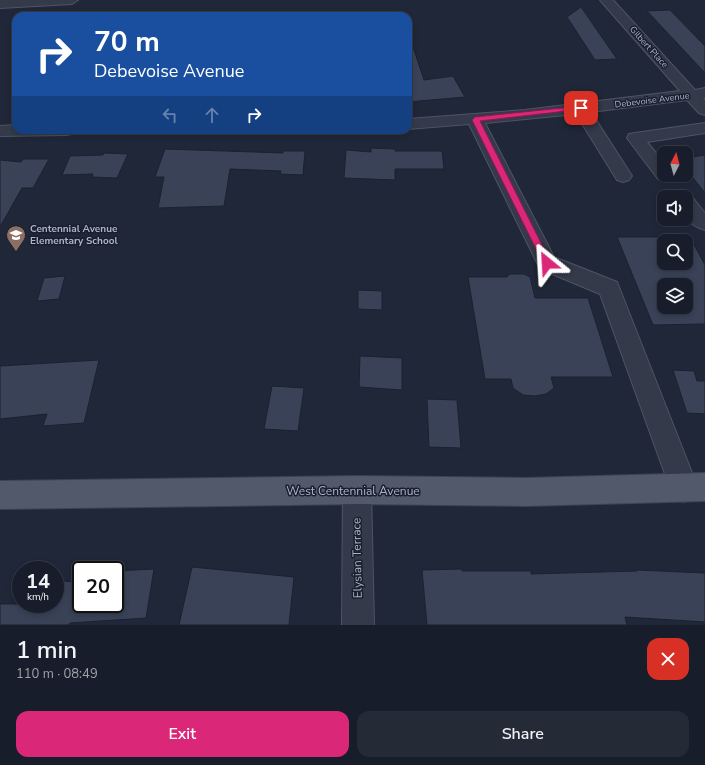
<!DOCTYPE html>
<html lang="en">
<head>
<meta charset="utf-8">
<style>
	:root { --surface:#181d2b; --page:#252a37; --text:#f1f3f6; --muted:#9fa2a9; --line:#363b47; --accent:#db2777 }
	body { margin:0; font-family:"Nunito Sans",sans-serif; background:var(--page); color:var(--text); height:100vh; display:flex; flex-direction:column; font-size:15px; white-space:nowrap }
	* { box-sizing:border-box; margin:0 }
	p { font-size:13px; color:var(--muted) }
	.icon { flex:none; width:22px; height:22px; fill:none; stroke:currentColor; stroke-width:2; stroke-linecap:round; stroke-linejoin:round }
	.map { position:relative; height:625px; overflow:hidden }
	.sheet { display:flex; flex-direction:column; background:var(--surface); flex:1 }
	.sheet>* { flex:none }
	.top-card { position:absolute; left:12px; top:12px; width:400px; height:122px; border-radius:12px; box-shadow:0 2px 6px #0003,0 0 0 1px var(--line); background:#1a4fa0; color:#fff; overflow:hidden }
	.needle { width:26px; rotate:6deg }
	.tools { position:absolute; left:657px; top:146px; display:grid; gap:8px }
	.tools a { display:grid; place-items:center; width:36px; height:36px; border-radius:8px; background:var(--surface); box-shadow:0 2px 6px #0003,0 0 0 1px var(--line); font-size:20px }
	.speed { position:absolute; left:12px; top:561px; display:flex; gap:8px; font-size:20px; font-weight:700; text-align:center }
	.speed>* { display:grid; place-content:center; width:52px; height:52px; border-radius:50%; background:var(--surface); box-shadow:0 2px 6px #0003,0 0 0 1px var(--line); line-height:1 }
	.speed small { font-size:10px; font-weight:400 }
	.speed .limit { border:2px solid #111; border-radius:6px; background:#fff; color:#111 }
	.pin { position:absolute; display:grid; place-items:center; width:34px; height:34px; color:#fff; margin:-17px; border-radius:8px; box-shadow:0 2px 6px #0006 }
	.me { position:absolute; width:44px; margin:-22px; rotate:333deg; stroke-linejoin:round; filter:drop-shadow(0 0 3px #0008) }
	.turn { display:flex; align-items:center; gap:14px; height:84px; padding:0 16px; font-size:18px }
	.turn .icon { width:52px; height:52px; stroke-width:2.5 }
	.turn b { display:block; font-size:28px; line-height:34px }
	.lanes { display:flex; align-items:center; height:38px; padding:0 16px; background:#0003; justify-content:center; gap:20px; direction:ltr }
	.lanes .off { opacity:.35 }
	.round { display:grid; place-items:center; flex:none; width:42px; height:42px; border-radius:12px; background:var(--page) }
	.summary { display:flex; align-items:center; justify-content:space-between; height:68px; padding:0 16px }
	h1 { font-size:24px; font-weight:600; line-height:30px }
	.primary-button { display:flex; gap:8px; margin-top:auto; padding:8px 16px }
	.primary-button a { flex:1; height:46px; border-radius:12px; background:var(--accent); color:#fff; font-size:16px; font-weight:600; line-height:46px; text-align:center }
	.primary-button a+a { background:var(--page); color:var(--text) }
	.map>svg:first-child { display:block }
	.building { fill:#394257; stroke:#1b2130; fill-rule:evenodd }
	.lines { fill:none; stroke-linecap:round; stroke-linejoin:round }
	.minor-casing { stroke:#4e5464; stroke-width:2 }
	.major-casing { stroke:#3d4353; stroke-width:2 }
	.minor { fill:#343a49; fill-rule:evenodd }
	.major { fill:#52596a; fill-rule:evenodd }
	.route { fill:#db2777; stroke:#8e194d }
	.labels { text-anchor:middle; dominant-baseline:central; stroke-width:3; stroke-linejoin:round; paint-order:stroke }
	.far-street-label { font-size:9px; fill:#aeb4c6; stroke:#191f2e }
	.poi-label { font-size:10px; font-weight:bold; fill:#aeb4c6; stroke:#191f2e; text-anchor:start }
	.near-street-label { font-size:12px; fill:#aeb4c6; stroke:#191f2e }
</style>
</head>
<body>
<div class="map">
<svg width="705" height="625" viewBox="0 0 705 625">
	<rect width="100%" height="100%" fill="#202739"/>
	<g class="building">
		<path d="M581,7L617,59L595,60L567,17Z"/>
		<path d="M670,10L705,46V73L647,11Z"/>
		<path d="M412,44L424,80L453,76L465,97L408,102V45Z"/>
		<path d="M371,148L395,149V151H442L444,169H395V180L344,178L346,150L371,152Z"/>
		<path d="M165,149L283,153V151H305L303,175L280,174L281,171L230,169L224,206L158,208L164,177H155Z"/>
		<path d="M104,153L128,154L117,178L92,177L93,174L62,175L70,156L103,155Z"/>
		<path d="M705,155V193L686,169V158Z"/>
		<path d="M23,159H49L33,188H22L0,227V160L21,162Z"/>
		<path d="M617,237H690L705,265V324L653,325ZM664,241H686V263H664ZM664,285H686V307H664Z"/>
		<path d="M510,274H524L530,277L535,298H588L613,377H551L554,388L546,394L535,396L523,395L513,388L511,379H485L468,277H507Z"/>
		<path d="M65,276L59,299L37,301L44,278Z"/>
		<path d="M358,290L382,291V310L358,309Z"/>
		<path d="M360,356L402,358V390L359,387Z"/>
		<path d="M99,360L84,423L43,426L47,414L0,419V366Z"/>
		<path d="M673,370L694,371L697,381H705V414L687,413Z"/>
		<path d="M272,386L304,388L298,431L264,429Z"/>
		<path d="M427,399L457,400L461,448L429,447Z"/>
		<path d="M192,567L294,577L289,625H179Z"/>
		<path d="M154,569L146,618L70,623L69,625H0V604H55V580L81,583V604H115V571Z"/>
		<path d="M462,569V571H531V574L637,571V570L705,573V622L625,617L627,625H427L422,570Z"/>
	</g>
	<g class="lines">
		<g class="minor-casing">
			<g id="minor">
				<path d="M0,0H78L72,4L0,8Z"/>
				<path d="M600,0H613L695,90L705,88V98H703L705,100V115L699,113L687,100L591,112L632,176L629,180L623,182L617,180L576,114L485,123L554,257L617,282L698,488L694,498L684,502L674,498L670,488L600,294L540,269L469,124L408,129V119L525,110L680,91Z"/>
				<path d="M705,123V133L647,142L664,163V175H673L670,179L664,181L658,179L627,138L629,134L635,133Z"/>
				<path d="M16,125V130H74L72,134L66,135L0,136V126Z"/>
				<path d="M686,196L693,198L705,213V230C685,224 686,215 686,197H683Z"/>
				<path d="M357,476L367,480L371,490L374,625H342L343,490L347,480Z"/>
			</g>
		</g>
		<g class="major-casing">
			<path id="major" d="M705,473V501L526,506L357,504L0,509V481L357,476L526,478Z"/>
		</g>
		<use href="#minor" class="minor"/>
		<use href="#major" class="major"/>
	</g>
	<path class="route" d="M581,106L584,108V109L480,121L551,263L547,267L543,263L472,120L475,117Z"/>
	<defs>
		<g id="school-pin" transform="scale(1)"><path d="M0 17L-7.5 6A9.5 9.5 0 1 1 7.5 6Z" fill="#8d6e63" stroke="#191f2e"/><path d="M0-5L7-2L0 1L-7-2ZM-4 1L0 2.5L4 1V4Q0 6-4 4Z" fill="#fff"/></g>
	</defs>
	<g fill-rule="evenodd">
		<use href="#school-pin" x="16" y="235"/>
	</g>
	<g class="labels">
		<g class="far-street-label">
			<text transform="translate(649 47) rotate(48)">Gilbert Place</text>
			<text transform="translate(652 100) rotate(-7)">Debevoise Avenue</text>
		</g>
		<g class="poi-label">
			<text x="30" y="229">Centennial Avenue<tspan x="30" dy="12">Elementary School</tspan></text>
		</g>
		<g class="near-street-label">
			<text x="353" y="491">West Centennial Avenue</text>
			<text transform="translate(357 558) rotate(-91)">Elysian Terrace</text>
		</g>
	</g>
</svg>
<div class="tools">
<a><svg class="needle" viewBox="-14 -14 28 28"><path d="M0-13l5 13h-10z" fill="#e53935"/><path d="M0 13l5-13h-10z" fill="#9fa2a9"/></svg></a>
<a><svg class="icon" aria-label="sound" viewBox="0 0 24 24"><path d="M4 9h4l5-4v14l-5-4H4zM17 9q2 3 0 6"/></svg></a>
<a><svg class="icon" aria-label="search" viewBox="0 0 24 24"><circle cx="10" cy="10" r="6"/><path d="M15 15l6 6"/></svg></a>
<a><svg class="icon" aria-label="layers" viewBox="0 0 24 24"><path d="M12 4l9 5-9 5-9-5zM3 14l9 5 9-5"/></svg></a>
</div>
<div class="speed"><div>14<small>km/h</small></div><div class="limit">20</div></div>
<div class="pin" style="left:581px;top:108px;background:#d93025"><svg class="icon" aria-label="arrive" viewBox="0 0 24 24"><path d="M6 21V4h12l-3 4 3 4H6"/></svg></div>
<svg class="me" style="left:547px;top:263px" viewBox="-20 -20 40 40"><path d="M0-17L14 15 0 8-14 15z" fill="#db2777" stroke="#fff" stroke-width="4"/></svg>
<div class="top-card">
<div class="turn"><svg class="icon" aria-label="right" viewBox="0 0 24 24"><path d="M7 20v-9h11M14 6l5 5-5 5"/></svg><div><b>70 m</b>Debevoise Avenue</div></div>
<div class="lanes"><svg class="icon off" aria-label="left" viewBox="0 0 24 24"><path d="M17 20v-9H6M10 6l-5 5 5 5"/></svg><svg class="icon off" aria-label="ahead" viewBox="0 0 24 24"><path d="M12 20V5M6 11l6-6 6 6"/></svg><svg class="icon" aria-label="right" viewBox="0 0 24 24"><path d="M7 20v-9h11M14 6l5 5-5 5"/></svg></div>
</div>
</div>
<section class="sheet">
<div class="summary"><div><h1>1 min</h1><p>110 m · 08:49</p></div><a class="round" style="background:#d93025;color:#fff"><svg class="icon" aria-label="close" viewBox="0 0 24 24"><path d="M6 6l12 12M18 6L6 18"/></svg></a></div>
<div class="primary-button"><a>Exit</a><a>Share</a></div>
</section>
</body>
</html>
